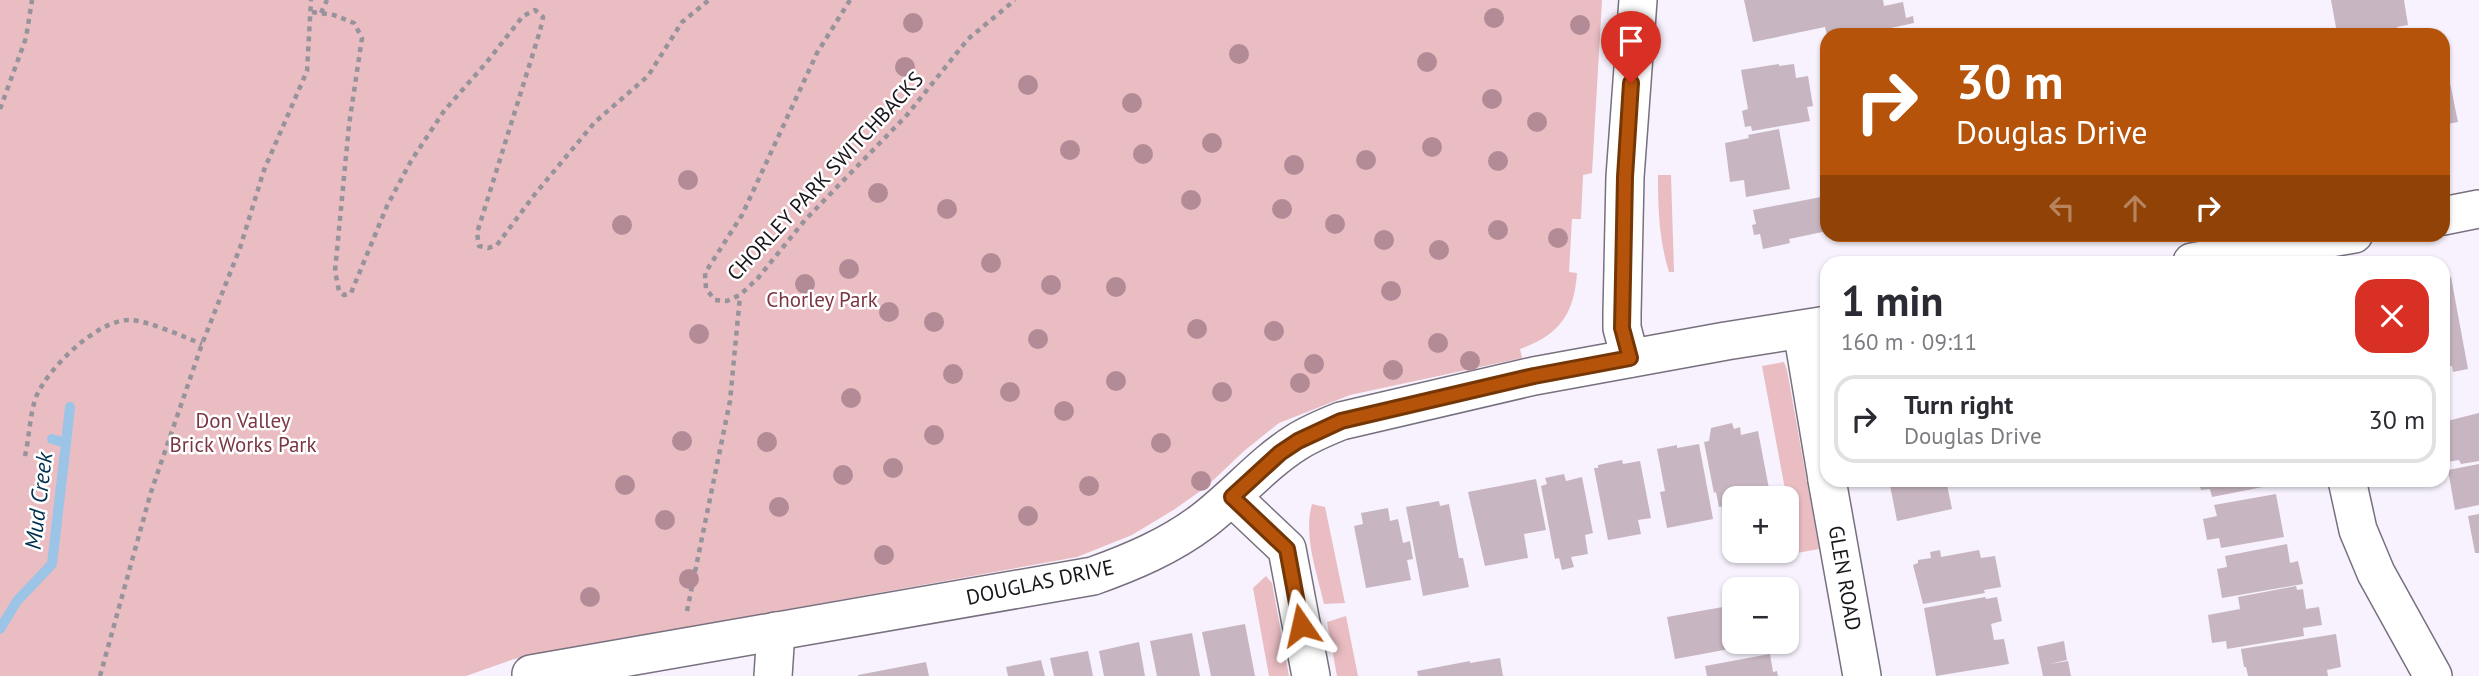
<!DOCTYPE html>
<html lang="en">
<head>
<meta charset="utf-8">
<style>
	:root { --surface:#fff; --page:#f7f7f7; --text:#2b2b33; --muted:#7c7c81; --line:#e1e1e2 }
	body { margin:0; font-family:"PT Sans",sans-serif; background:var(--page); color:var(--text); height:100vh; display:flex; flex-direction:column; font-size:26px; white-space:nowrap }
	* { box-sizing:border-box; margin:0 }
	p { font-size:23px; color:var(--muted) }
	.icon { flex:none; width:38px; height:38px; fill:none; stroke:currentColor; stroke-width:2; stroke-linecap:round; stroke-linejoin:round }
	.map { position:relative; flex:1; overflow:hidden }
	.details { position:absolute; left:1820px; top:256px; width:630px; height:231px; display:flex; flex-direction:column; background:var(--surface); border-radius:21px; box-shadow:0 2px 5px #0004 }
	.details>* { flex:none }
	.hud { position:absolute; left:1820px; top:28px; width:630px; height:214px; border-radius:21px; box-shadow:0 2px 5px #0004; background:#b45309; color:#fff; overflow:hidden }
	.tools { position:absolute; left:1722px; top:486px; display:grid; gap:14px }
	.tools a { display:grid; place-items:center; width:77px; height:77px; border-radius:14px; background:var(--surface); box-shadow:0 2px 5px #0004; font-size:35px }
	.pin { position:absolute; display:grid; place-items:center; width:60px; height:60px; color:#fff; margin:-72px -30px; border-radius:50% 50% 50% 0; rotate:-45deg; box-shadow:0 0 7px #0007 }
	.pin .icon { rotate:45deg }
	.me { position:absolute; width:77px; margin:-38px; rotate:349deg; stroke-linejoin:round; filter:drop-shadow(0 0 5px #0008) }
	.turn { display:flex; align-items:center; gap:24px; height:147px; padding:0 21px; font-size:32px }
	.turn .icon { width:91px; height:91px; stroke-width:2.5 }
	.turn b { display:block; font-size:49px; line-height:60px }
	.lanes { display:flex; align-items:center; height:66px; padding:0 21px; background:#0003; justify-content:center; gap:35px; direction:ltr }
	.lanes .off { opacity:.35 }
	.round { display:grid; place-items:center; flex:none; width:74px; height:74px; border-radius:21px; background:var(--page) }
	.summary { display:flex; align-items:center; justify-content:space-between; height:119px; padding:0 21px }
	h1 { font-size:42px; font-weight:700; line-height:52px }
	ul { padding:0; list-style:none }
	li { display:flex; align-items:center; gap:21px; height:88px; margin:0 14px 10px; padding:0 7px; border:4px solid var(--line); border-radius:21px }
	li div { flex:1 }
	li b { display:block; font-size:26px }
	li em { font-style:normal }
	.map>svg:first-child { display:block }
	.green { fill:#e9bdc2 }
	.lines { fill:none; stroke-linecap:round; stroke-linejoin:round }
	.stream { stroke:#9cc4e7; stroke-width:10 }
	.building { fill:#c7b6c1 }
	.minor-casing { stroke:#78707f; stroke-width:40 }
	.path { stroke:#96939b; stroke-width:4.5; stroke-dasharray:5 5; stroke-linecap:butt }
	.minor { stroke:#fff; stroke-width:37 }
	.tree { fill:#b38b97 }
	.route-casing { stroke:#753606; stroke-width:18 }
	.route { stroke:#b45309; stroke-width:12 }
	.labels { text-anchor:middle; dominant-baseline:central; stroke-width:5; stroke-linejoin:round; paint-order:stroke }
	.street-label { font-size:21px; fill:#18161b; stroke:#fff }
	.park-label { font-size:21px; fill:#7b3643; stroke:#fff }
	.water-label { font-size:23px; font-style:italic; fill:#003051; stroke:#fff }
</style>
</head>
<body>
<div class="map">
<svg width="2479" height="676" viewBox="0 0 2479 676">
	<rect width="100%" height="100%" fill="#f7f2fd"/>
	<g class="green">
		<path d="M0,0H1602L1592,173L1583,175L1581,219H1572L1569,272L1577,273C1574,315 1559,335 1520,349L1522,358L1350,395L1279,423L1244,451L1206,487L1175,509L1132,535L1077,557L514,659L466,676H0Z"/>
		<path d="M1658,175H1671L1674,272H1669C1659,240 1658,209 1658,175Z"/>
		<path d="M1784,362L1787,370L1819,549L1797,553L1762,366Z"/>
		<path d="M1312,504L1325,507L1345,603L1324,604C1317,572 1303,536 1312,504Z"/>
		<path d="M1266,576L1272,583L1289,676H1269L1253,588Z"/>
		<path d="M1346,616L1358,676H1337L1327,622Z"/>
	</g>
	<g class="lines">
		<g class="stream">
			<path d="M66,443L70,407"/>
			<path d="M0,629L17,601L52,564L66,443L52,439"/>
		</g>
	</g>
	<g class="building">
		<path d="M1744,0H1883L1884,6L1903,2L1906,18L1913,16L1914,23L1858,35H1827L1825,27L1753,42Z"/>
		<path d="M2331,0H2404L2408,25L2397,27L2398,31L2378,35H2349L2348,31L2337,33Z"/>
		<path d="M1779,64V66L1794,64L1796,78L1808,76L1813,106L1807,107L1810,121L1752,131L1751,126L1745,127L1742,111L1748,109L1741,70Z"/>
		<path d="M2447,68L2458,122L2443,125V69Z"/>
		<path d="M1779,129L1790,189L1746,197L1744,180L1730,182L1725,143L1749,138L1748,135Z"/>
		<path d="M1821,197L1827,231L1789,239L1790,243L1763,249L1760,234L1754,235L1752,225L1756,224L1753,210Z"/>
		<path d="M2451,277L2468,369L2453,372L2452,366L2443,367V279Z"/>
		<path d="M2479,413V461L2461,464L2459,460L2447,462L2443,440V422Z"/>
		<path d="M1732,423L1734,429L1740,427L1741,435L1758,431L1770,494L1734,499V509L1727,510L1726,506L1719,507L1716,492L1714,493L1704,442L1709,441L1711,428Z"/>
		<path d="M1699,444L1713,519L1667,528L1660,492L1665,491L1657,449L1677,445V448Z"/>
		<path d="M1622,460L1623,464L1640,461L1651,518L1638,520L1641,534L1608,540L1594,468H1598V465Z"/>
		<path d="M2479,464V505L2455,510L2448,470Z"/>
		<path d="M1564,474L1566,481L1582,477L1593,533L1585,535L1588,554L1571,557L1574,567L1562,570L1559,558L1555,559L1541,486L1547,484L1545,478Z"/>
		<path d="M1536,479L1546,530L1524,534L1528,558L1485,566L1468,492Z"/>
		<path d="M1889,480H1946L1952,509L1897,521Z"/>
		<path d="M2198,480H2272L2273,485L2212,497L2210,489L2201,490Z"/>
		<path d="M2276,494L2284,537L2221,548L2219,538L2207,540L2203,519L2217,516L2214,505Z"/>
		<path d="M1439,501L1440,506L1449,504L1459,558H1463L1469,587L1423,596L1406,507Z"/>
		<path d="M1388,508L1390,521L1398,519L1403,543L1410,541L1413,559L1407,560L1411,580L1366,588L1354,526L1363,524L1361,513Z"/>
		<path d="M2479,514V553H2475L2468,516Z"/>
		<path d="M2287,544L2290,563L2298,561L2303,584L2222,598L2217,569L2227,567L2225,556Z"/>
		<path d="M1940,550L1941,557L1979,550L1981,558L1995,556L2001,587L1984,590L1985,593L1923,604L1913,565L1918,563V560L1931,558L1930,552Z"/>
		<path d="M2296,586L2297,590L2303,589L2306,609L2319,607L2322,625L2303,628L2304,636L2227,649L2226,641L2212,643L2208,615L2240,609L2238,597Z"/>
		<path d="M1985,597L1986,599L1997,597L2002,621L1991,624L1994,640L2004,639L2009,664L1936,676L1924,608Z"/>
		<path d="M1734,605V642L1757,644L1675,659L1667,617Z"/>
		<path d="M1245,624L1255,676H1211L1202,632Z"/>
		<path d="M1192,633L1200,676H1157L1150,641Z"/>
		<path d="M2336,634L2341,667L2327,670L2328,676H2248L2246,667H2244L2241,649Z"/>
		<path d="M2064,641L2067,660L2049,664L2068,661L2071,676H2043L2037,647Z"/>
		<path d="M1139,642L1145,676H1104L1099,651Z"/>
		<path d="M1088,651L1093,676H1054L1050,658Z"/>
		<path d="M1770,654L1773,672L1777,671L1778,676H1707L1705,666Z"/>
		<path d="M1500,658L1503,676H1418L1417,671L1470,661V663Z"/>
		<path d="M1041,660L1045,676H1008L1006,667Z"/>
		<path d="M926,662L929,676H858V675Z"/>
	</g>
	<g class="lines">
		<g class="minor-casing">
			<g id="minor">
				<path d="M2443,216L2479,209"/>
				<path d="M2192,262L2354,234"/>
				<path d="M1802,330L1827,479"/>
				<path d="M1630,358L1622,328V314L1625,177L1638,0"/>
				<path d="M1827,480L1862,676"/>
				<path d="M2347,480L2358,530L2376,573L2433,676"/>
				<path d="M1232,497L1287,549L1311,676"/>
				<path d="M531,674L1093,576C1132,562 1170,546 1203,521C1236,496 1263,463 1297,442C1311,433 1326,427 1341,421L1534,376L1726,341L1827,325"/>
				<path d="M773,676L776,631"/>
			</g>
		</g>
		<g class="path">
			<path d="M850,0L817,53L742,215L705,273L706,289L715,300L727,301L740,295L758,278L805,220L907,115L968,39L1015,0"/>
			<path d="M312,12L334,15L354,23L362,38L349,125L335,271L339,291L344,295L351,293L387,206L411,161L444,111L486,63L523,16L535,10L543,17L540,31L477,233L479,246L488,248L497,245L535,194L595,122L648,76L682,22L709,0"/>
			<path d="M321,13L327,0"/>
			<path d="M0,109L26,38L32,0"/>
			<path d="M25,456C29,439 30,413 36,397C48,368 97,320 129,320C147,320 184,337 202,344"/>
			<path d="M687,611L730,401L740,296"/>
			<path d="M100,676L151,492L202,344L240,248L264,170L307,71L311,0"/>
		</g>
		<use href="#minor" class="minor"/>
	</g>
	<g class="tree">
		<circle cx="1494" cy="18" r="10"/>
		<circle cx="913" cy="23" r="10"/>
		<circle cx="1580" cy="25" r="10"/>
		<circle cx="1239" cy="54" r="10"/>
		<circle cx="1427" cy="62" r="10"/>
		<circle cx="905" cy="67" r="10"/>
		<circle cx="1028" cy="85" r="10"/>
		<circle cx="1492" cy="99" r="10"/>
		<circle cx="1132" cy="103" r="10"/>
		<circle cx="1537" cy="122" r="10"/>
		<circle cx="1212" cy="143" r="10"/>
		<circle cx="1432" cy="147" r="10"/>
		<circle cx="1070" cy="150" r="10"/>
		<circle cx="1143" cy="154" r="10"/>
		<circle cx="1366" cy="160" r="10"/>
		<circle cx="1498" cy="161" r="10"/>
		<circle cx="1294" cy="165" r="10"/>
		<circle cx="688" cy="180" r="10"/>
		<circle cx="878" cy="193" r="10"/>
		<circle cx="1191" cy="200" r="10"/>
		<circle cx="947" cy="209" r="10"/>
		<circle cx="1282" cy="209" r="10"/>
		<circle cx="1335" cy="224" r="10"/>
		<circle cx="622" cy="225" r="10"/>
		<circle cx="1498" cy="230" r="10"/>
		<circle cx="1558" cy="238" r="10"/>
		<circle cx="1384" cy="240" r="10"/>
		<circle cx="1439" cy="250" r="10"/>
		<circle cx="991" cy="263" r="10"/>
		<circle cx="849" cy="269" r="10"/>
		<circle cx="805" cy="284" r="10"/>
		<circle cx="1051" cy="285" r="10"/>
		<circle cx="1116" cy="287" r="10"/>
		<circle cx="1391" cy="291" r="10"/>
		<circle cx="889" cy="312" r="10"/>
		<circle cx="934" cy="322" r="10"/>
		<circle cx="1197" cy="329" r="10"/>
		<circle cx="1274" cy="331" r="10"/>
		<circle cx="699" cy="334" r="10"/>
		<circle cx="1038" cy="339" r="10"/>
		<circle cx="1438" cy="343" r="10"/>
		<circle cx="1470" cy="361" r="10"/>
		<circle cx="1314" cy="364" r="10"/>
		<circle cx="1393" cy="370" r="10"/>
		<circle cx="953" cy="374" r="10"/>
		<circle cx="1116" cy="381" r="10"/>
		<circle cx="1300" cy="383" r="10"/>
		<circle cx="1010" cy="392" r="10"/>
		<circle cx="1222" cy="392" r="10"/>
		<circle cx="851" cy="398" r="10"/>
		<circle cx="1064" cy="411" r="10"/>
		<circle cx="934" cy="435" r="10"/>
		<circle cx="682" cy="441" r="10"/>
		<circle cx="767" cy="442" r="10"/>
		<circle cx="1161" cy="443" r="10"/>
		<circle cx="893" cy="468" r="10"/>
		<circle cx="843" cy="475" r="10"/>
		<circle cx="1201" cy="481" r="10"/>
		<circle cx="625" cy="485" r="10"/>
		<circle cx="1089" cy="486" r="10"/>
		<circle cx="779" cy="507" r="10"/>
		<circle cx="1028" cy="516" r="10"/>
		<circle cx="665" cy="520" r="10"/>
		<circle cx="884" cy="555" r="10"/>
		<circle cx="689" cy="579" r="10"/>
		<circle cx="590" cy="597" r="10"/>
	</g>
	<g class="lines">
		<g class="route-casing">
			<path id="route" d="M1301,625L1287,549L1232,497L1280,453L1298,441L1341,421L1534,376L1630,358L1622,328L1625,177L1631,83"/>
		</g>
		<use href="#route" class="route"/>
	</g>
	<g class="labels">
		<g class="street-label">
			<text transform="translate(825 176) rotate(-47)">CHORLEY PARK SWITCHBACKS</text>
			<text transform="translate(1845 578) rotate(80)">GLEN ROAD</text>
			<text transform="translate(1040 582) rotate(-12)">DOUGLAS DRIVE</text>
		</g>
		<g class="park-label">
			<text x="822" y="299">Chorley Park</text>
			<text x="243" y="420">Don Valley<tspan x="243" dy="24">Brick Works Park</tspan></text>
		</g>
		<g class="water-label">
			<text transform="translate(38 501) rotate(-83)">Mud Creek</text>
		</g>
	</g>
</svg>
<div class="tools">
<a>+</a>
<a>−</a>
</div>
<div class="pin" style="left:1631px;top:83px;background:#d93025"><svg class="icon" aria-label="arrive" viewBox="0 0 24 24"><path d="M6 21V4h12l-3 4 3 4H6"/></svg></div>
<svg class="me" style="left:1301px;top:625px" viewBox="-20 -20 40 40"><path d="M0-17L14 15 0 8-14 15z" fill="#b45309" stroke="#fff" stroke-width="4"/></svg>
<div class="hud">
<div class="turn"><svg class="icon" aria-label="right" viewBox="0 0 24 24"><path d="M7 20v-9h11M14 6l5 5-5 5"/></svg><div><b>30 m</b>Douglas Drive</div></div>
<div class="lanes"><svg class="icon off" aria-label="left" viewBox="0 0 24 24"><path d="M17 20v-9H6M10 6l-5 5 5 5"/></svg><svg class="icon off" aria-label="ahead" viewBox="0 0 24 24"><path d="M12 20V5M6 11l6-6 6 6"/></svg><svg class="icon" aria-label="right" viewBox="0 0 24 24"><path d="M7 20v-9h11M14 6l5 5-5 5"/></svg></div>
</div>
<section class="details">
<div class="summary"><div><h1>1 min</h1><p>160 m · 09:11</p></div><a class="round" style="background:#d93025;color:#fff"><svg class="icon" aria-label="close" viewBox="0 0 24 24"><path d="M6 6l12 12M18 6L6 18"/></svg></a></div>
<ul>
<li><svg class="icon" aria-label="right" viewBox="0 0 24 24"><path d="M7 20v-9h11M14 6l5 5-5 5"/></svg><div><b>Turn right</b><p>Douglas Drive</p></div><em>30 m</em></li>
</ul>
</section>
</div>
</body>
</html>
